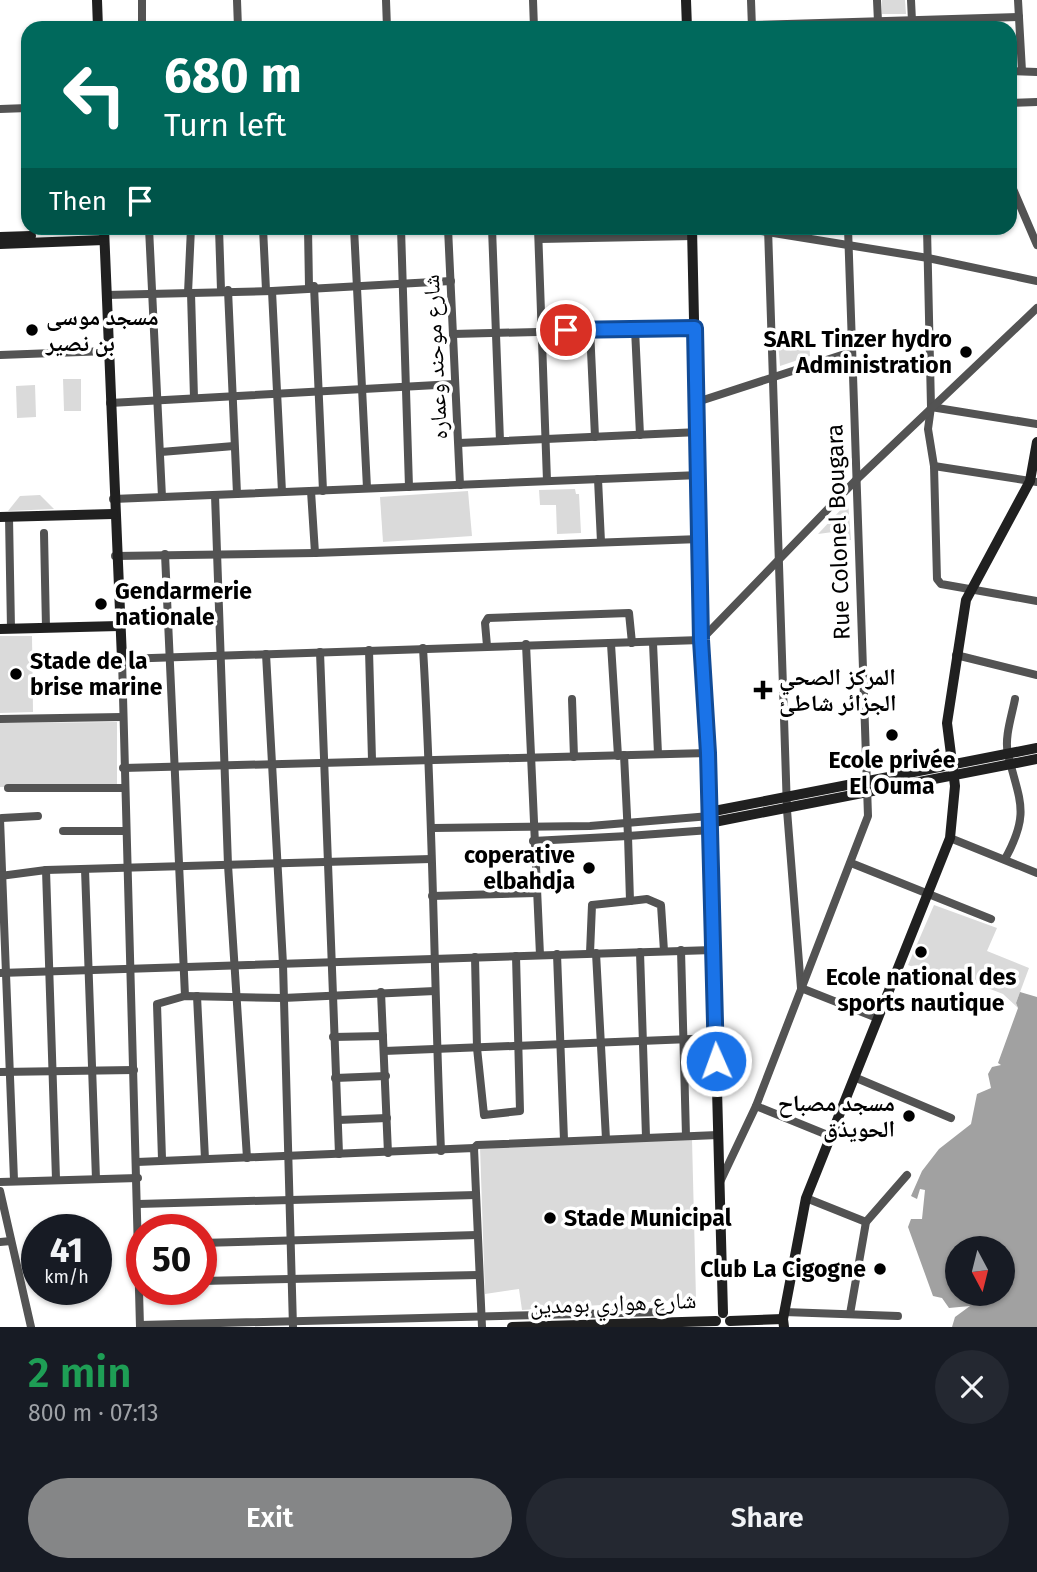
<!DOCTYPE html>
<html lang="en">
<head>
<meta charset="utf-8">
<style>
	:root { --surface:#171b24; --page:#242831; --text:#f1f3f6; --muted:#9ea1a6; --accent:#858687 }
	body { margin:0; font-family:"Fira Sans","Noto Naskh Arabic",sans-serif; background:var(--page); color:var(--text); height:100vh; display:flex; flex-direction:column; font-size:26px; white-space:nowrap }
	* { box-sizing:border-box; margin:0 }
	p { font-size:23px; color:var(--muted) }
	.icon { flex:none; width:38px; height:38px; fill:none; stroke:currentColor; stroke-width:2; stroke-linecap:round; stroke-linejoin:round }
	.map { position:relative; height:1327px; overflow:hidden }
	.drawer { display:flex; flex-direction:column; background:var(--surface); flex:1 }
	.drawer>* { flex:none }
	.banner { position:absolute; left:21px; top:21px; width:996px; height:214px; border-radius:21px; box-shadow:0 2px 5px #0004; background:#00695c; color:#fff; overflow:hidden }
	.needle { width:46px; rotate:173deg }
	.tools { position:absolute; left:945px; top:1236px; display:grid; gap:14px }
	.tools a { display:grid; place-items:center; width:70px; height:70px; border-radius:50%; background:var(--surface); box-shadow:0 2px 5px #0004; font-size:35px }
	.speed { position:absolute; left:21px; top:1214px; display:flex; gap:14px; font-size:35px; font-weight:700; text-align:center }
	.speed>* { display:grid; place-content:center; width:91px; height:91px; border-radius:50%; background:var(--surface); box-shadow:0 2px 5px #0004; line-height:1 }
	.speed small { font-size:18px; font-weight:400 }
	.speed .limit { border:10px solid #d22; background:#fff; color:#111 }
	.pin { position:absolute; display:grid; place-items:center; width:60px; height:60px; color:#fff; margin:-30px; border:4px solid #fff; border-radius:50%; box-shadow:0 2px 7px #0007 }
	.me { position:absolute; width:77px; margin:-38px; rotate:358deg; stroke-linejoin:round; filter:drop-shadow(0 0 5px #0008) }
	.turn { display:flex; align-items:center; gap:24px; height:147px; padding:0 28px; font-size:32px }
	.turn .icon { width:91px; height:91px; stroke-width:2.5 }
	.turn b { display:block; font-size:49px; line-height:60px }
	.then { display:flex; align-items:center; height:66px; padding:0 28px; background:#0003; gap:14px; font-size:26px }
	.round { display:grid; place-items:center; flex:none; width:74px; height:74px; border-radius:37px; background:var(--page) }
	.head { display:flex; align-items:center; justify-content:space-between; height:119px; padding:0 28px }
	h1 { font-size:42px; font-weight:600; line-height:52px; color:#1e9e55 }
	.primary-button { display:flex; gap:14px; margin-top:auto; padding:14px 28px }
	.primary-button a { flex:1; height:80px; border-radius:42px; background:var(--accent); color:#fff; font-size:28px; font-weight:600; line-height:80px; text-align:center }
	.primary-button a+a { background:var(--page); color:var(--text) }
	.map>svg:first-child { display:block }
	.green { fill:#dadada }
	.water { fill:#a1a1a1; fill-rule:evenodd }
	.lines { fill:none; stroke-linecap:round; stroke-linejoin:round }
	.street { stroke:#535353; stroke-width:8 }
	.secondary { stroke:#202020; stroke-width:10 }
	.route-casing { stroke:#114b97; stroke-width:18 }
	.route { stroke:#1a73e8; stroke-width:12 }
	.poi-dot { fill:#000; stroke:#fff; stroke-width:2.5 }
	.labels { text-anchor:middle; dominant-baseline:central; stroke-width:7; stroke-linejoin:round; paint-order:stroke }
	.poi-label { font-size:23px; font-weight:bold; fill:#000; stroke:#fff; text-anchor:start }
	.street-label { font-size:23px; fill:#000; stroke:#fff }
</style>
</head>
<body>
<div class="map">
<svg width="1037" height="1327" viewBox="0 0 1037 1327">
	<rect width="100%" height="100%" fill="#fff"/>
	<g class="green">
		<path d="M882,0H905L906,14H882Z"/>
		<path d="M809,339L810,356L780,366L778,343Z"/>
		<path d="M63,379H81V411H64Z"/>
		<path d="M35,385L36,417L17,418L16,386Z"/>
		<path d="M575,489L576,494H579L581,533L557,534L556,505H540L539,490Z"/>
		<path d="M468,491L472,536L383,542L380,497Z"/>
		<path d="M40,495L54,509L8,511L20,496Z"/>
		<path d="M848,502L851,540L835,541L833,532L818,534Z"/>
		<path d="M32,636L33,712L0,713V636Z"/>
		<path d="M117,722V786L0,787V723Z"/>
		<path d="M934,905L997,928L987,951L1029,968L1016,1003L1018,1008L1003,994L967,980L964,987L908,965Z"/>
		<path d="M692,1139L696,1299L522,1310L519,1289L485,1294L480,1147Z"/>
	</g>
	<path class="water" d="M1020,992L1037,997V1327H952L955,1317L970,1306L949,1308L942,1298L933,1296L908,1227L911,1219H922L925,1190L920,1189L917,1199L911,1196L922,1171L939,1149L971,1124L977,1094L991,1088L988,1074L992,1067L1001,1065L998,1063L1018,1008L1016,1003ZM957,1248H1003V1293H957Z"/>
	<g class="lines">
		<g class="street">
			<path d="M142,0V28"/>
			<path d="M237,0L238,28"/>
			<path d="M386,0L387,28"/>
			<path d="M533,0L534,28"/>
			<path d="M751,0L752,28"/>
			<path d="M877,0L878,22"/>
			<path d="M911,0L912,21"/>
			<path d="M1018,0L1022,71"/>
			<path d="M752,25L1019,17"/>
			<path d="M1010,71L1037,72"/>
			<path d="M1010,103L1037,102"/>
			<path d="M0,109L28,108"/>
			<path d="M1010,182L1037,245"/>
			<path d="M149,228L162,497"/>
			<path d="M219,228L221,290"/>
			<path d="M263,228L266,290"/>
			<path d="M308,228L309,287"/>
			<path d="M354,228L367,488"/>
			<path d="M401,228L409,487"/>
			<path d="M448,228L460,485"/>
			<path d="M492,228L500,441"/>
			<path d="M538,228L547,481"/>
			<path d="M582,228L583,238"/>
			<path d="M743,228L928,258L1037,281"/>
			<path d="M768,228L787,810L801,988L877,1018"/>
			<path d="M927,228L931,407L928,429L934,466L937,579L941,584L1037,601"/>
			<path d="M191,229L205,228"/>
			<path d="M539,239L693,236"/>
			<path d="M314,286L323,491"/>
			<path d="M228,290L237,494"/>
			<path d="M272,291L282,492"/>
			<path d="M188,293L191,228"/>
			<path d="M191,293L194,398"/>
			<path d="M106,295L272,291L451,281"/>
			<path d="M590,329L595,437"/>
			<path d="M635,329L640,435"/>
			<path d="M453,334L695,328"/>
			<path d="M0,355L108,351"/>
			<path d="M697,402L851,352"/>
			<path d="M110,403L455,384"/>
			<path d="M931,407L1037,424"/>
			<path d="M459,443L699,432"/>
			<path d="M161,452L234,446"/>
			<path d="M934,466L1037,482"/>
			<path d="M598,479L601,542"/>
			<path d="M311,491L315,553"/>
			<path d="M215,495L228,865L247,1158"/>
			<path d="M113,499L700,475"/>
			<path d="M9,517L11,629"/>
			<path d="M44,533L46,628"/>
			<path d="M165,554L185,996"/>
			<path d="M115,556L315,553L700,539"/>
			<path d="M653,643L658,754"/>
			<path d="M526,644L540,955"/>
			<path d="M611,644L618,756"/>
			<path d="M487,646L485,623L488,618L629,613L632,643"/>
			<path d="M423,648C433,815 434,983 441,1151"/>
			<path d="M369,650L372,760"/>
			<path d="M320,652L339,1154"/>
			<path d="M266,654L283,964L293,1327"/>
			<path d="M956,655L1037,675"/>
			<path d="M572,699L574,757"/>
			<path d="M0,719L122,717"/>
			<path d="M123,768L708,753"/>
			<path d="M8,788H123"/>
			<path d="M2,818L38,816"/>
			<path d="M0,819L14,1180"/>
			<path d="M433,828L590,826L710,816"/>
			<path d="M63,831H124"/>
			<path d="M950,838L1037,873"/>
			<path d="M533,841L628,836L624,755"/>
			<path d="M1005,859C1031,812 1019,801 1008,754C1004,738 1012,715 1015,699"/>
			<path d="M851,863L991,919"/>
			<path d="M85,869L96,1179"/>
			<path d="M46,870L56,1179"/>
			<path d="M0,876L46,870L431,859"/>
			<path d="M432,896L536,893"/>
			<path d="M630,901L647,899L661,905L664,951"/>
			<path d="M681,950L686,1136"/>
			<path d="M640,952L646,1137"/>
			<path d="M590,953L592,905L630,901L628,836L710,830"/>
			<path d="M596,953L606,1139"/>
			<path d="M557,954L564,1140"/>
			<path d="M475,957L477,1048L484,1115L520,1111L516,956"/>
			<path d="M0,973L713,950"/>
			<path d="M381,992L388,1153"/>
			<path d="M197,996L205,1159"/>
			<path d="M333,1037L383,1036"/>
			<path d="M384,1051L716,1038"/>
			<path d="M0,1072L134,1070"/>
			<path d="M854,1077L951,1118"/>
			<path d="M335,1078L386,1076"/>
			<path d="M756,1106L830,1136"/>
			<path d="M338,1120L387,1118"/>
			<path d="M474,1148L477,1145L718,1135"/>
			<path d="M162,1159L157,1004L185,996L283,998L435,991"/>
			<path d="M137,1162L474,1148L482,1327"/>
			<path d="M0,1182L138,1178"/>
			<path d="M720,1182L756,1106L868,816L848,228"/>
			<path d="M0,1191L31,1327"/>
			<path d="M806,1198L866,1222"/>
			<path d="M138,1204L476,1195"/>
			<path d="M0,1242L11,1241"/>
			<path d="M201,1243L477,1235"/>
			<path d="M201,1281L478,1275"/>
			<path d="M784,1312L898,1316"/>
			<path d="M850,1314L866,1222L907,1175"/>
			<path d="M140,1325L662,1312L664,1322"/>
			<path d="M140,1327L122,659L701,640L855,481L1037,308"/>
		</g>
		<g class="secondary">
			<path d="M97,0L98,28"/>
			<path d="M686,0L687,28"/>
			<path d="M104,228L122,659"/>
			<path d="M692,228L701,640L708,753L723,1313"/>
			<path d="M0,237L31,236"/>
			<path d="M0,244L104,240"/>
			<path d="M0,517L113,514"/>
			<path d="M0,629L119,626"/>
			<path d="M709,812L1037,748"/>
			<path d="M709,823L1037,759"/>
			<path d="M730,1321L783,1319"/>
			<path d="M512,1327L716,1321"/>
			<path d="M784,1327L783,1319L806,1198L950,838L955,786L947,723L966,600L1030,481L1037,442"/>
		</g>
	</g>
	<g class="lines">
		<g class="route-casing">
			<path id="route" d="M566,330L695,328L701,640L708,753L716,1061"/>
		</g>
		<use href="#route" class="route"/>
	</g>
	<g class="poi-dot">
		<circle cx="32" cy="330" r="7"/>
		<circle cx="966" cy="352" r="7"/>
		<circle cx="101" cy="604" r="7"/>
		<circle cx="16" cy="674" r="7"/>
		<path d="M759.5 679.5h7v7h7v7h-7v7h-7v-7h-7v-7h7z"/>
		<circle cx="892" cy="735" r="7"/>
		<circle cx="589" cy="868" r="7"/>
		<circle cx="921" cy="952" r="7"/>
		<circle cx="909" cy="1116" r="7"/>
		<circle cx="550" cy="1218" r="7"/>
		<circle cx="880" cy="1269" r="7"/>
	</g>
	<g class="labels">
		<g class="poi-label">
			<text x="46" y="317">مسجد موسى<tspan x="46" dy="26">بن نصير</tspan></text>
			<text x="952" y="339" text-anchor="end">SARL Tinzer hydro<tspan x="952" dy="26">Administration</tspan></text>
			<text x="115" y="591">Gendarmerie<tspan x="115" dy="26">nationale</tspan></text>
			<text x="30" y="661">Stade de la<tspan x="30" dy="26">brise marine</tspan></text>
			<text x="779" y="677">المركز الصحي<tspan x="779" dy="26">الجزائر شاطئ</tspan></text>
			<text x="892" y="760" text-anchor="middle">Ecole privée<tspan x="892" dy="26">El Ouma</tspan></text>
			<text x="575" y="855" text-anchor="end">coperative<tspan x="575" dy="26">elbahdja</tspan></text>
			<text x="921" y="977" text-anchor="middle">Ecole national des<tspan x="921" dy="26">sports nautique</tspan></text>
			<text x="895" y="1103" text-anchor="end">مسجد مصباح<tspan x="895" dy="26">الحويذق</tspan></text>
			<text x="564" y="1218">Stade Municipal</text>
			<text x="866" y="1269" text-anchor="end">Club La Cigogne</text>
		</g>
		<g class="street-label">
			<text transform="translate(435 357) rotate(-93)">شارع موحند وعماره</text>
			<text transform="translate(838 532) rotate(-92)">Rue Colonel Bougara</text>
			<text transform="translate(613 1303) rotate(-2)">شارع هواري بومدين</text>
		</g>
	</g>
</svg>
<div class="tools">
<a><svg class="needle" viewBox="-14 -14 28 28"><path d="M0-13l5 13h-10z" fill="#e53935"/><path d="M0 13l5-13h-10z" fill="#9ea1a6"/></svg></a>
</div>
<div class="speed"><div>41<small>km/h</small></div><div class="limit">50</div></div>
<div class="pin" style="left:566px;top:330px;background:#d93025"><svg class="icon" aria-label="arrive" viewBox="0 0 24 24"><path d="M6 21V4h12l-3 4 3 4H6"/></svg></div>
<svg class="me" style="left:716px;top:1061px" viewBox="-20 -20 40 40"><circle r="17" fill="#1a73e8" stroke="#fff" stroke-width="3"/><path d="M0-11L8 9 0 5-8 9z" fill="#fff"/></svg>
<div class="banner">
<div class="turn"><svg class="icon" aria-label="left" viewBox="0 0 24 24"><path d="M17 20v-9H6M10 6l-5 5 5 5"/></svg><div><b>680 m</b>Turn left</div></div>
<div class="then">Then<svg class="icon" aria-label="arrive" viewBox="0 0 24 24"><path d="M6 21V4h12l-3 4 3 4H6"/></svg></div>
</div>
</div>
<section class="drawer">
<div class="head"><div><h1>2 min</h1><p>800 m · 07:13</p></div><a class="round"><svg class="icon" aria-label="close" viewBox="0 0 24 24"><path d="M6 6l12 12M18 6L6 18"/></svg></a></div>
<div class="primary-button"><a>Exit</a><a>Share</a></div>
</section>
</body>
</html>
